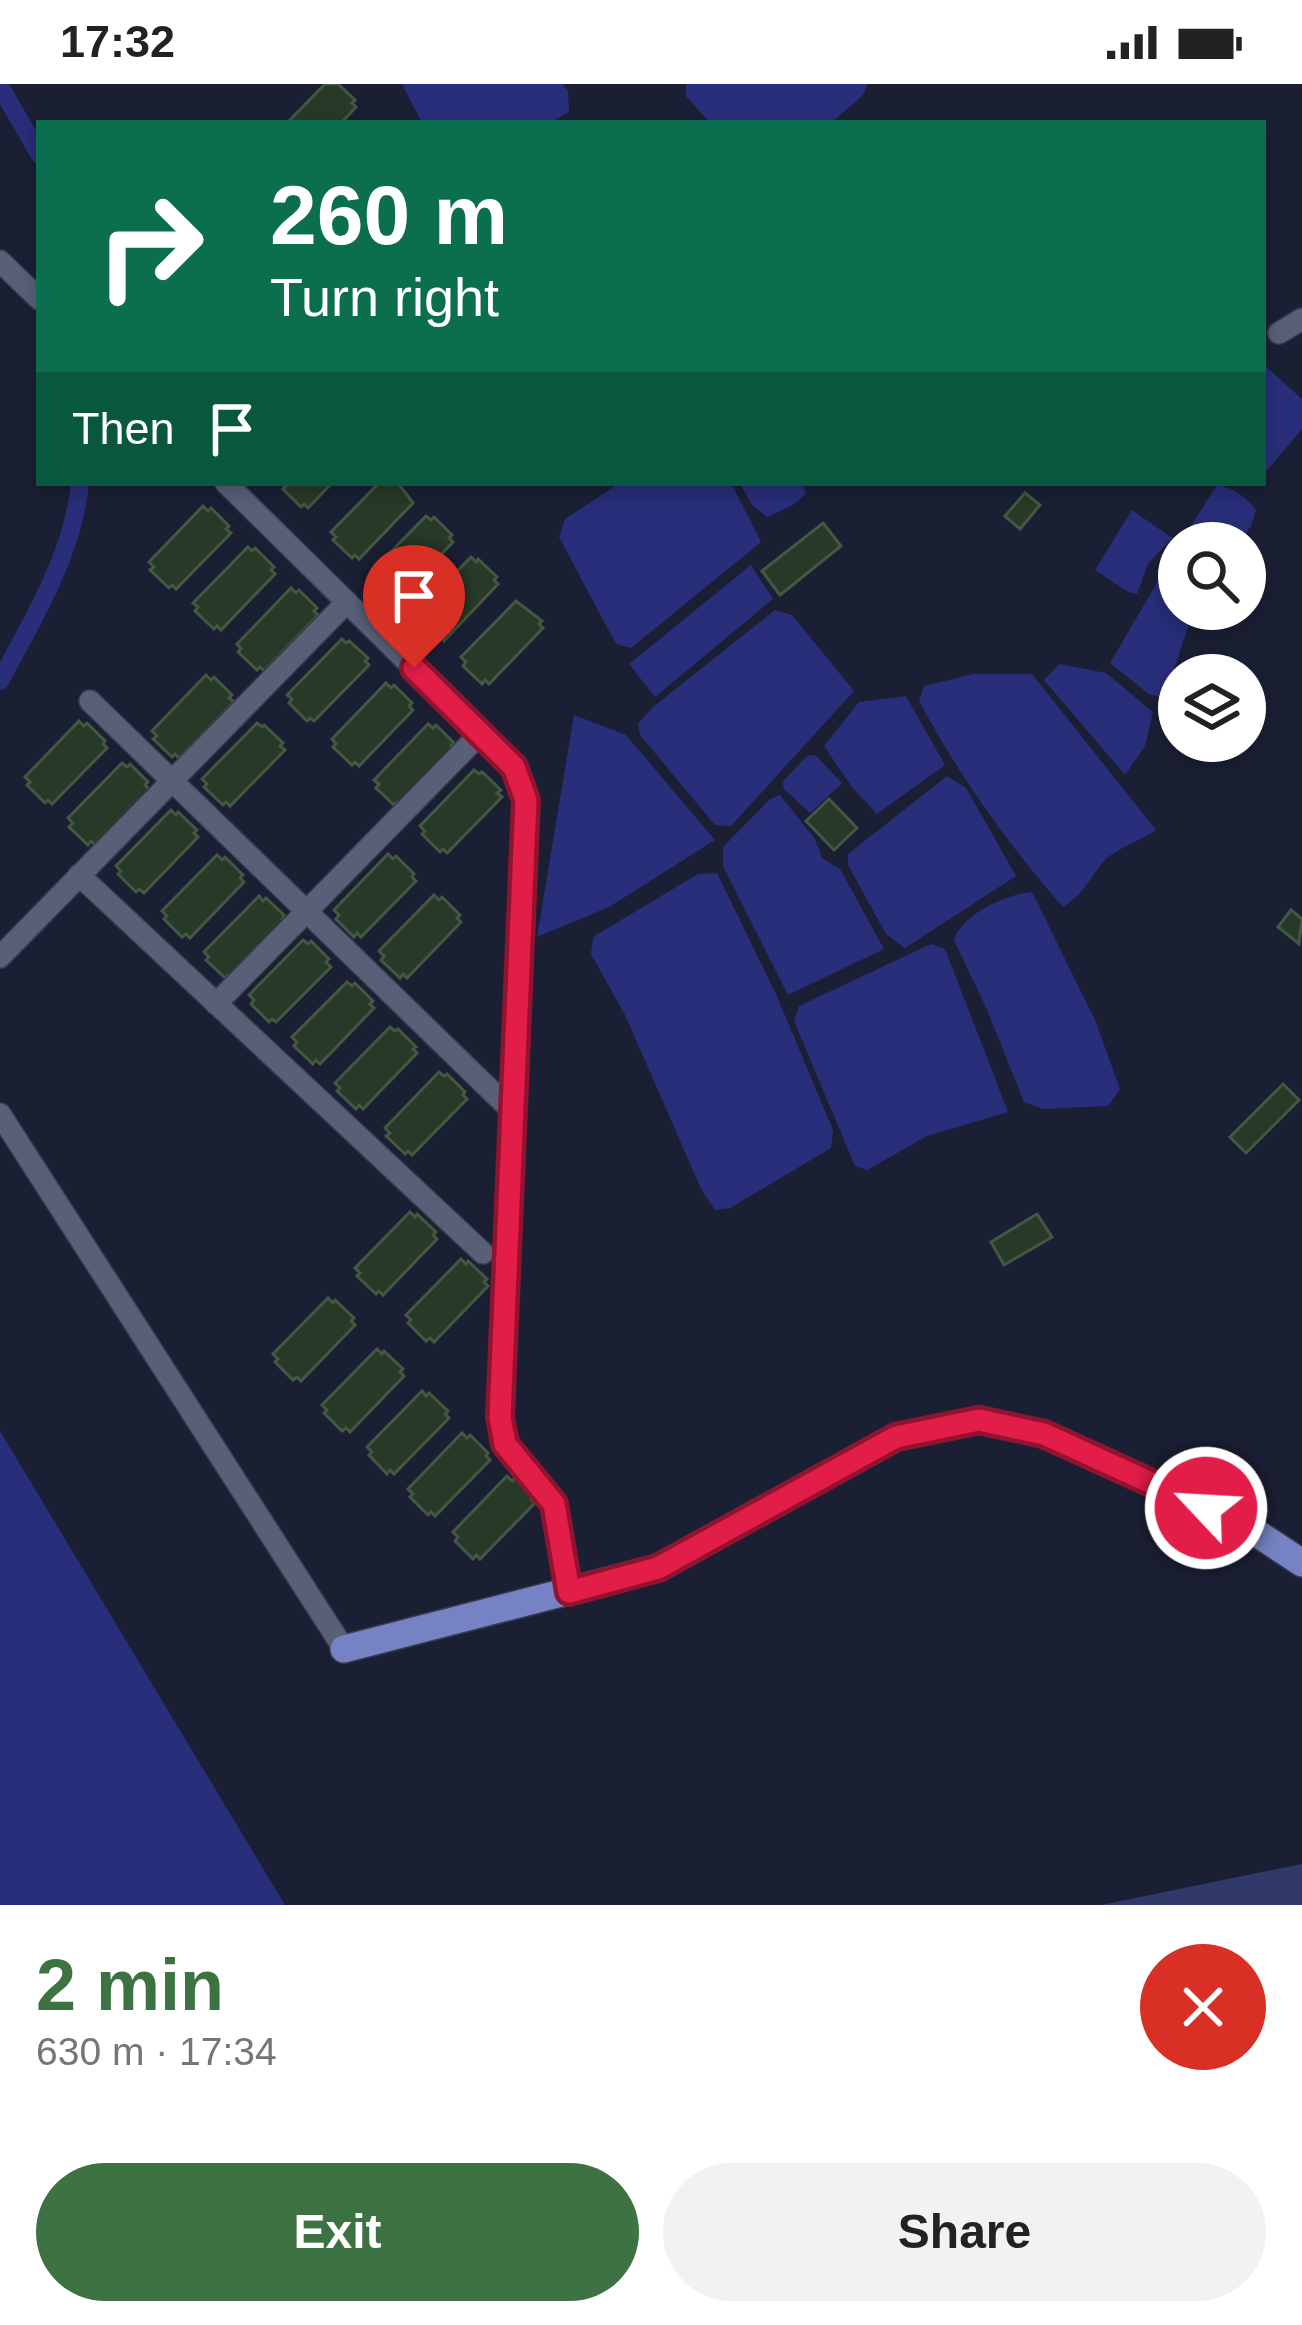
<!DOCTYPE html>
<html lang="en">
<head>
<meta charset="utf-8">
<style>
	:root { --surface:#fff; --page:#f2f2f2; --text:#222; --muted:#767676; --accent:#3d7343 }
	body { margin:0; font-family:Helvetica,sans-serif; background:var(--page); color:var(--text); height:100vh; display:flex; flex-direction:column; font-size:45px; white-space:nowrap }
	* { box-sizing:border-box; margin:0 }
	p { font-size:39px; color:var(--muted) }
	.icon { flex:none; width:66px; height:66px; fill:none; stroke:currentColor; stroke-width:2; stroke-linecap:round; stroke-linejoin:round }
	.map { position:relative; height:1821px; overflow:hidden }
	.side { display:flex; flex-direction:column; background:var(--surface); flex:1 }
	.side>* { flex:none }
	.banner { position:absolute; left:36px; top:36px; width:1230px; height:366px; border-radius:0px; box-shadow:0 6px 18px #0003; background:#0b6e4f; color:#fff; overflow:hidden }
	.tools { position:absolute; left:1158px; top:438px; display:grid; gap:24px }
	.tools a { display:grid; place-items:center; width:108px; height:108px; border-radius:50%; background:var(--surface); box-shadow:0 6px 18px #0003; font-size:60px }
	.pin { position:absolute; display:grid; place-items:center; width:102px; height:102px; color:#fff; margin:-123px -51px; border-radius:50% 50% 50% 0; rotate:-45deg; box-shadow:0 0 12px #0007 }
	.pin .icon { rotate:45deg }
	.me { position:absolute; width:132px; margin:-66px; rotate:295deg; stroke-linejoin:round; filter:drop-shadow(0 0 9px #0008) }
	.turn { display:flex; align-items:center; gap:42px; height:252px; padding:0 36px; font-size:54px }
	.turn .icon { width:156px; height:156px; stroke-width:2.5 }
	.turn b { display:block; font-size:84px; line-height:102px }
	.then { display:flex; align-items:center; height:114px; padding:0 36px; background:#0003; gap:24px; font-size:45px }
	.round { display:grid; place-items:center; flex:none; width:126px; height:126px; border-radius:63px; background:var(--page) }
	.summary { display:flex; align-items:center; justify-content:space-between; height:204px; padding:0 36px }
	h1 { font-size:72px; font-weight:600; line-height:90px; color:var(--accent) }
	.primary-button { display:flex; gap:24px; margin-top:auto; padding:24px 36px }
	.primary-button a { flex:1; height:138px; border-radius:72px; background:var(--accent); color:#fff; font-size:48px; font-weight:600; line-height:138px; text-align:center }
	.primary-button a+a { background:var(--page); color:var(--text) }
	.status { display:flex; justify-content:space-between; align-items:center; height:84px; padding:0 60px; background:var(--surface); direction:ltr }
	.status svg { height:33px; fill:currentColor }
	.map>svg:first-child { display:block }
	.green { fill:#30396a }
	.water { fill:#282e79 }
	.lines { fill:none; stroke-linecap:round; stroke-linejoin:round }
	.canal { stroke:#282e79; stroke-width:18 }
	.building { fill:#273927; stroke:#435743; stroke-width:3 }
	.minor-casing { stroke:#373b4c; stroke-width:24 }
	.major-casing { stroke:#373b4c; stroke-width:30 }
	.minor { stroke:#595f77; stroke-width:21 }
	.major { stroke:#7582c3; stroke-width:27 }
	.route-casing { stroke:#92132f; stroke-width:30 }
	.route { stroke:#e11d48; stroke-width:21 }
</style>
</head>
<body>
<div class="status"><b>17:32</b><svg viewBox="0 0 49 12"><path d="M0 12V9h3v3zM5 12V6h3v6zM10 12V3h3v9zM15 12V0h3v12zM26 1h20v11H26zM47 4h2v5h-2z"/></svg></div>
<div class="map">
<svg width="1302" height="1821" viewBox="0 0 1302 1821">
	<rect width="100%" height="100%" fill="#1b1f34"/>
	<path class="green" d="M1302,1780V1821H1101Z"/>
	<g class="water">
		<path d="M402,0H563L568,8L569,28L550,39H422Z"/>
		<path d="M686,0H868L863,11L831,39H710L686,12Z"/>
		<path d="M1263,280L1302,315V345L1263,391Z"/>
		<path d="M620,399H731L761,458L631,564L616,560L559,453L565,435Z"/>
		<path d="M740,399H802L806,410L793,421L767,433L752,421Z"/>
		<path d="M1217,401C1233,404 1247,413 1256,426L1251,442L1239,459H1180Z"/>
		<path d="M1132,426L1172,454L1148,480L1137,510L1128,508L1095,486Z"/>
		<path d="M1179,461V525H1197C1180,553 1179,587 1160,613L1149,610L1110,579Z"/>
		<path d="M751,481L773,515L655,613L629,580Z"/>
		<path d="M775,526L792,531L854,607L731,742L715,741L640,651L638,640L653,623Z"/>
		<path d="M1059,580L1106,589L1153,628L1145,662L1125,691L1044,596Z"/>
		<path d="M973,590H1032L1156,746C1142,756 1113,766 1104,777C1089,795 1083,811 1063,823C1007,759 959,692 919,617L924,602Z"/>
		<path d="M906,612L945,681L877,730L851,702L824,662L859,618Z"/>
		<path d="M574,631L626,651L715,756L609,823L537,853Z"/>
		<path d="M815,671L842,699L810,729L785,706L782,698L807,672Z"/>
		<path d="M947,692L966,704L1016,792L905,864L886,850L848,781V770Z"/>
		<path d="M780,711L815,755L822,774L840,785L884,865L788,911L723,782V763L770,715Z"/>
		<path d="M717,789L776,910L833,1046L831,1064L730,1124L715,1126L702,1107L626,933L591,870L593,853L698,790Z"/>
		<path d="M1032,808L1095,936L1120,1005L1108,1022L1043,1025L1024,1018L988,928L954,856C962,830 1006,810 1032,808Z"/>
		<path d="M931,860L945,865L1008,1028L927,1052L867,1086L855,1082L794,937L799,922Z"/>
		<path d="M0,1347L285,1821H0Z"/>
	</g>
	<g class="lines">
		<g class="canal">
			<path d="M0,2L39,70"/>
			<path d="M0,597C33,535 73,471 80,399"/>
		</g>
	</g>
	<g class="building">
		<path d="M325,0H338L355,16L352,19L356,23L341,39H287Z"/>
		<path d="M283,399H332L308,424L304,420L301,423L283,405L286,402Z"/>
		<path d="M379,399H398L413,419L359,475L355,471L352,474L333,456L336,453L331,448Z"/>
		<path d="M1025,409L1040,421L1020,445L1005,432Z"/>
		<path d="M203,422L208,427L211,424L229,442L226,445L231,449L176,505L172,501L169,504L150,486L154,483L149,478Z"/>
		<path d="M426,432L431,436L434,433L452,451L449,454L453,458L399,514L395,510L392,513L373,496L376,492L372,487Z"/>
		<path d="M823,439L841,462L780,511L762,487Z"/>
		<path d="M248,463L252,467L255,464L274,483L271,486L275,490L221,546L217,542L214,545L195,527L198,523L193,519Z"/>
		<path d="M471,473L476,478L478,475L497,493L494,496L498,500L444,557L440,552L436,556L418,538L421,534L416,530Z"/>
		<path d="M291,504L296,509L299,506L317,524L314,527L318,531L264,587L260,583L257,586L238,568L241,565L237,560Z"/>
		<path d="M516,517L542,537L539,540L543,544L489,600L485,596L482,600L463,582L466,578L461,573Z"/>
		<path d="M342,555L346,559L349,557L368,574L365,577L369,581L314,637L310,634L307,637L289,619L292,615L287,611Z"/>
		<path d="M206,591L211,596L214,593L232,611L229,614L234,618L179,674L175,670L172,673L153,655L157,652L152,647Z"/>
		<path d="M386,599L391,604L394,601L412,619L409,622L413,626L359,682L355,678L352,681L333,663L336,660L332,655Z"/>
		<path d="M79,637L84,642L87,639L105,657L103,660L107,664L52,720L48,716L45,719L27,701L30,698L25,693Z"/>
		<path d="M257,639L262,643L264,641L283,659L280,662L285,666L230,722L226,718L223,721L204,703L207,700L202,695Z"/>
		<path d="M428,640L433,644L436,641L454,659L451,662L456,666L401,722L397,718L394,721L376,704L379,700L374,696Z"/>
		<path d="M122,679L127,683L130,680L148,698L145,701L150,706L95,761L91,757L88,761L69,743L73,739L68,734Z"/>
		<path d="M474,686L479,690L482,688L501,706L497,709L502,713L447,769L443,765L440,768L422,750L425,747L420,742Z"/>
		<path d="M829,715L857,744L834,766L806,737Z"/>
		<path d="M171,726L176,731L178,728L197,746L194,749L198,753L144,809L139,805L136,808L118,790L121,787L116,782Z"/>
		<path d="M388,770L393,775L396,772L414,790L412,793L416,797L361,853L357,849L354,853L336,835L339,831L334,826Z"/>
		<path d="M217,771L222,776L225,773L243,791L240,794L244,798L190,854L186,850L182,853L164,835L167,832L162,827Z"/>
		<path d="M434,811L439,816L442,813L460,831L457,834L461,838L407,894L403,890L400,894L381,876L384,872L379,867Z"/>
		<path d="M259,812L263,817L266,814L285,832L282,835L286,839L232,895L228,891L225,894L206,876L209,873L204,868Z"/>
		<path d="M1291,826L1302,835L1299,860L1278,843Z"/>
		<path d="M303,856L308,860L311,857L329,875L326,878L331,883L276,938L272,935L269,938L251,920L254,916L249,911Z"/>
		<path d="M347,898L352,902L355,899L373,917L370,920L374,924L320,980L316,976L313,980L294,962L297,958L292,953Z"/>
		<path d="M390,943L395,947L398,945L416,963L413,965L417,969L363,1025L359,1021L356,1025L337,1007L340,1004L335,999Z"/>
		<path d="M439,988L444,992L447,990L465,1008L463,1011L467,1015L412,1071L408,1067L405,1070L386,1052L390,1049L385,1044Z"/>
		<path d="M1283,1000L1299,1016L1246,1069L1230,1053Z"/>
		<path d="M410,1128L415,1133L417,1130L436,1148L433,1151L437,1155L383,1211L379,1207L376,1210L357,1192L360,1189L355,1184Z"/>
		<path d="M1037,1130L1052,1153L1004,1181L991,1158Z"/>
		<path d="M461,1175L466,1180L468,1177L487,1195L484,1198L488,1202L434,1258L430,1254L426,1257L408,1239L411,1236L406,1231Z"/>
		<path d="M328,1214L333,1219L335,1216L354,1234L351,1237L355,1241L301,1297L297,1293L293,1296L275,1278L278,1275L273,1270Z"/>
		<path d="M377,1265L382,1270L384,1267L403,1285L400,1288L404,1292L350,1348L346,1344L342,1347L324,1329L327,1326L322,1321Z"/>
		<path d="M422,1307L426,1312L429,1309L448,1327L445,1330L449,1334L394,1390L390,1386L387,1390L369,1371L372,1368L367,1363Z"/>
		<path d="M462,1349L467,1354L470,1351L488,1369L486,1372L490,1376L435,1432L431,1428L428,1431L410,1413L413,1410L408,1405Z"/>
		<path d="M507,1392L512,1397L515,1394L533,1412L531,1415L535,1419L480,1475L476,1471L473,1475L455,1457L458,1453L453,1448Z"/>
	</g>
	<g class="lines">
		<g class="minor-casing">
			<g id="minor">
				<path d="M0,177L39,215"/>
				<path d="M1279,249L1302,235"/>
				<path d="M226,399L514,683L526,716L500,1332L505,1360L554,1419L569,1508"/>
				<path d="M90,617L513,1028"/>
				<path d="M79,791L483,1169"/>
				<path d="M0,873L347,518"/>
				<path d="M216,920L480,650"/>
				<path d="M0,1030L344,1565"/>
			</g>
		</g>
		<g class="major-casing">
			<path id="major" d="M344,1565L658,1484L896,1353L979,1336L1044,1350L1246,1442L1302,1479"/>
		</g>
		<use href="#minor" class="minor"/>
		<use href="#major" class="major"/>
	</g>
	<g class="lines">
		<g class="route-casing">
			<path id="route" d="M414,584L514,683L526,716L500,1333L505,1360L554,1420L569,1508L658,1484L896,1353L979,1336L1044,1350L1206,1424"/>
		</g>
		<use href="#route" class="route"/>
	</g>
</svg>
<div class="tools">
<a><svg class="icon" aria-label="search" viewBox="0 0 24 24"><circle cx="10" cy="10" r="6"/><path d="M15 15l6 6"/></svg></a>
<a><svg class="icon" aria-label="layers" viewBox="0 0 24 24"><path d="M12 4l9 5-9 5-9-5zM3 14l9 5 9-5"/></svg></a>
</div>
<div class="pin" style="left:414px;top:584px;background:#d93025"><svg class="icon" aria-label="arrive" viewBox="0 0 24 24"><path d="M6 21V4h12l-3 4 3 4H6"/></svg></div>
<svg class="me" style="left:1206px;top:1424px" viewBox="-20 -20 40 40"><circle r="17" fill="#e11d48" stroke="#fff" stroke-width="3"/><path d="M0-11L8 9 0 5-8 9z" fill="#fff"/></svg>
<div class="banner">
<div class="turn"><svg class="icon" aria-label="right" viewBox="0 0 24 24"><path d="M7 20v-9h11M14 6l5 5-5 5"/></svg><div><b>260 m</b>Turn right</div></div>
<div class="then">Then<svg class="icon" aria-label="arrive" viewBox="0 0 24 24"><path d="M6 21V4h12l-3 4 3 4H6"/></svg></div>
</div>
</div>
<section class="side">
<div class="summary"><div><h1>2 min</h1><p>630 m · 17:34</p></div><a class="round" style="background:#d93025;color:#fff"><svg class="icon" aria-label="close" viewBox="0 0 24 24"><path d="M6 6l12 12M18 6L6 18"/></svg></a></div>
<div class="primary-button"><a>Exit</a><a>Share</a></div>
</section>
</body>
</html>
